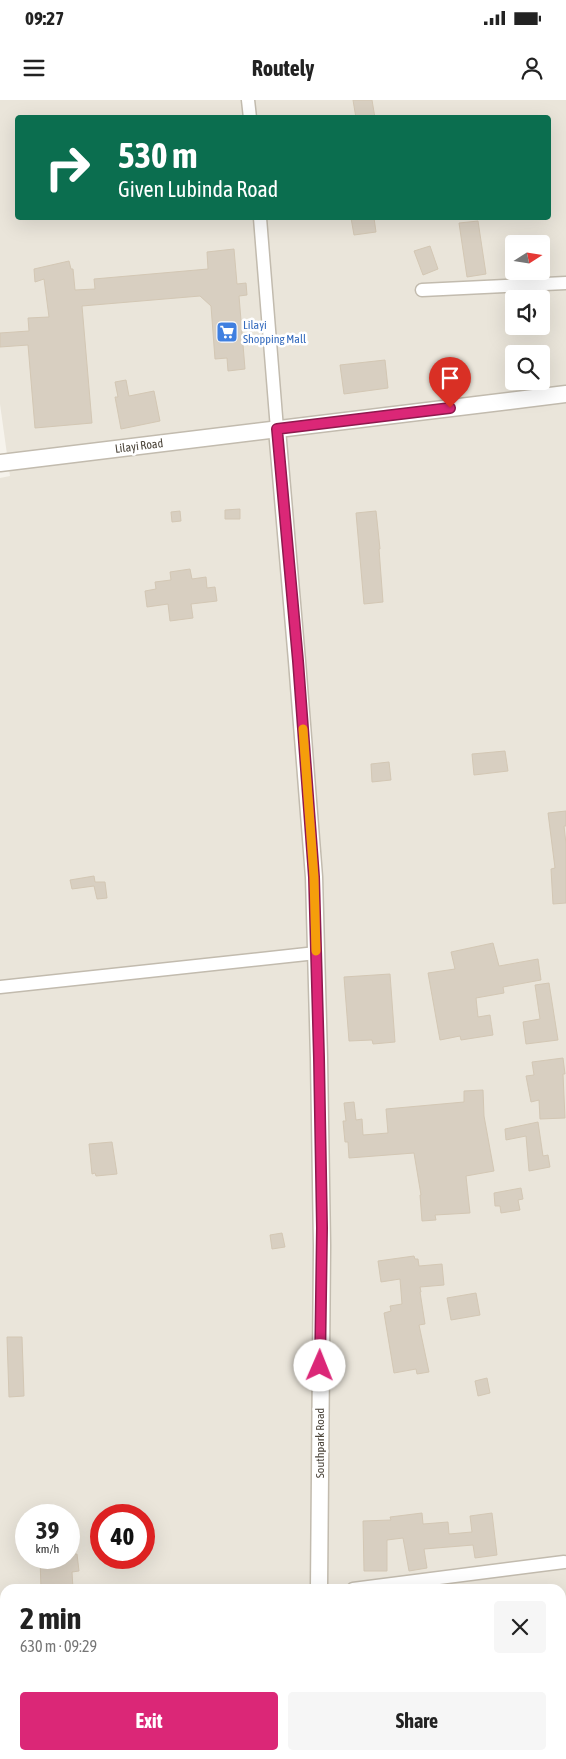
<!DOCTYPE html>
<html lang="en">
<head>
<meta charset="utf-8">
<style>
	:root { --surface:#fff; --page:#f6f6f6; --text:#222; --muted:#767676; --accent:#db2777 }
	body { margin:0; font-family:"Asap Condensed",sans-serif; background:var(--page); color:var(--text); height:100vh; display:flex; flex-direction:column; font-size:19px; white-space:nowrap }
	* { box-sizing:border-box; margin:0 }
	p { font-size:16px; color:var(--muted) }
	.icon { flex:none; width:28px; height:28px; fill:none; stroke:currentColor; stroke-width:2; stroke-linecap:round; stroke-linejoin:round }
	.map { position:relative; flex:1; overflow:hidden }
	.sheet { position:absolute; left:0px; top:1484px; width:566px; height:176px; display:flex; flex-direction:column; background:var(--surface); border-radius:15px 15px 0 0; box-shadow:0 5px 20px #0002 }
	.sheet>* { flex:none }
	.top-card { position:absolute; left:15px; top:15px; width:536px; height:105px; border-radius:5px; box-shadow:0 5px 20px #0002; background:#0b6e4f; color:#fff; overflow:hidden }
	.needle { width:32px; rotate:78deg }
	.tools { position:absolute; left:505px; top:135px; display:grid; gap:10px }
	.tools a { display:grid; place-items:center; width:45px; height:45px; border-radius:5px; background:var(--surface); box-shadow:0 5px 20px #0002; font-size:25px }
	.speed { position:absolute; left:15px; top:1404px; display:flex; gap:10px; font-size:25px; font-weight:700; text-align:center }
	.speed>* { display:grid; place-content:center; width:65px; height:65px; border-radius:50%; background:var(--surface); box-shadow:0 5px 20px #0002; line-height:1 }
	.speed small { font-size:12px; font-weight:400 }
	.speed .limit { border:8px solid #d22; background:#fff; color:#111 }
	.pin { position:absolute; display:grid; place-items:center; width:42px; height:42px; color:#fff; margin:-51px -21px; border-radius:50% 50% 50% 0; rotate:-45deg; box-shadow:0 0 5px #0007 }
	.pin .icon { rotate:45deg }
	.me { position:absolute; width:55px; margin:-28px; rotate:1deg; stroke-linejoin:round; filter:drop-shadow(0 0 4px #0008) }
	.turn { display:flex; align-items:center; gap:18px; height:105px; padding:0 20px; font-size:22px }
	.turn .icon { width:65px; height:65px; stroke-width:2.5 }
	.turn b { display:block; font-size:35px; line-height:42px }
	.round { display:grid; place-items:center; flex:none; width:52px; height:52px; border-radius:5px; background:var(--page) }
	.head { display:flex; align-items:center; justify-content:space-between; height:85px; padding:0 20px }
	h1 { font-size:30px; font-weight:700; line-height:38px }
	.action { display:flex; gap:10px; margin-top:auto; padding:10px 20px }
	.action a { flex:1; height:58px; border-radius:5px; background:var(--accent); color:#fff; font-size:20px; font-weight:700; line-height:58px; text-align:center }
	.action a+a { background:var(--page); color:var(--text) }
	.status { display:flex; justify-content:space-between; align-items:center; height:35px; padding:0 25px; background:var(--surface); direction:ltr }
	.status svg { height:14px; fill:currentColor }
	header { display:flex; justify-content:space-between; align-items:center; height:65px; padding:0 20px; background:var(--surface); font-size:22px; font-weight:700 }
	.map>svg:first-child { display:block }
	.residential { fill:#eae5da; fill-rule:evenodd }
	.building { fill:#d8cfc1; stroke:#d3c7b4 }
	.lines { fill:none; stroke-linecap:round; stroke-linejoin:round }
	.minor-casing { stroke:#c2bbae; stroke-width:15 }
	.tertiary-casing { stroke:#c2bbae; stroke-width:19 }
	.minor { stroke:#fff; stroke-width:12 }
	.tertiary { stroke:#fff; stroke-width:16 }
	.route-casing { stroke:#8e194d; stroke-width:12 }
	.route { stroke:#db2777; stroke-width:9 }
	.slow { stroke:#f59e0b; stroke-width:9 }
	.labels { text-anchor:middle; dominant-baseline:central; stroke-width:5; stroke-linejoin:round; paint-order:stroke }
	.shop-label { font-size:12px; fill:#366cbe; stroke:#fff; text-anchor:start }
	.street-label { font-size:12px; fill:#4b4439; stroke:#fff }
</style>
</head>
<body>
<div class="status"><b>09:27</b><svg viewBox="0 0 49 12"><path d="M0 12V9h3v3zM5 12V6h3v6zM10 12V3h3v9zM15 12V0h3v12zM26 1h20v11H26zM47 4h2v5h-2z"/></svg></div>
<header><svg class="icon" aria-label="menu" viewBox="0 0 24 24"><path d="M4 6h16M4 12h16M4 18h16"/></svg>Routely<svg class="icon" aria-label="person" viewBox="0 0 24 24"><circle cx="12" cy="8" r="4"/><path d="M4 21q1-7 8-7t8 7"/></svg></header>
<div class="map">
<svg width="566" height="1659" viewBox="0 0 566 1659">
	<rect width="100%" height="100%" fill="#f6f3ec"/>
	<path class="residential" d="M0,0H566V1659H0V378L10,376L0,304ZM18,18H549V118H18ZM514,144H541V171H514ZM514,199H541V226H514ZM514,254H541V281H514ZM26,1415H69V1458H26ZM101,1415H144V1458H101ZM5,1489H561V1655H5Z"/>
	<g class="building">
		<path d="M353,0H372L375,18H356Z"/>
		<path d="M351,118H374L376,132L354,135Z"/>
		<path d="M478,121L486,174L467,177L459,123Z"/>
		<path d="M430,146L438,169L423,175L414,151Z"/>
		<path d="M234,149L237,184L246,183L247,195L239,196L245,269L228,271L227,258L215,259L211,206L200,196L82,206L92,323L35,328L28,245L0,247V233L29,231L28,218L49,217L44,179L35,182L34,169L69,161L71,169H73L75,190L95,189L94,179L208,169L207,152Z"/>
		<path d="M385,260L388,288L344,294L340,265Z"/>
		<path d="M126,280L129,296L154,291L160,321L121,329L115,297H118L115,282Z"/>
		<path d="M240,409V419H225V410Z"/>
		<path d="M180,411L181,421L172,422L171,412Z"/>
		<path d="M376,411L380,449H379L383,502L364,504L356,413Z"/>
		<path d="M190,469L192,479L206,477L207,488L215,487L217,501L191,504L193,518L170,521L168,504L147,507L145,491L156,489L155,482L171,480L170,472Z"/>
		<path d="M505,651L508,671L474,675L472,654Z"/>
		<path d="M389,662L391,680L372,682L371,664Z"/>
		<path d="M566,711V726H564L566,744V803L553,804L551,769L555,768L548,713Z"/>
		<path d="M94,776L95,782H105L107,798L97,799L94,786L72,789L70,780Z"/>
		<path d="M493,843L499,866L538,859L541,880L503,887L504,893L476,898L478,917L490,915L493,935L461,940L460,936L440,940L428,873L455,869L451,852Z"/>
		<path d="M390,874L395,942L373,944L372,940L349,941L344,877Z"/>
		<path d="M549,883L558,940L526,944L523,922L540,919L535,885Z"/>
		<path d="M563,958L565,974H563L565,1018L540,1019L539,1000L531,1002L526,976L534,975L532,962Z"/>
		<path d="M483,990L484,1016L494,1071L466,1076L470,1113L435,1115L436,1120L422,1121L420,1095H421L414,1053L349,1058L348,1042H345L343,1021H346L344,1003L354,1002L356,1020L362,1019L363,1035L388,1033L386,1009L464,1002V991Z"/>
		<path d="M538,1022L543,1056L548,1055L550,1067L529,1071L526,1036L506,1040L505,1029Z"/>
		<path d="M112,1042L117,1074L96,1076L95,1073L92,1074L89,1044Z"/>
		<path d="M521,1088L523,1099L518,1100L520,1110L501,1113L500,1106H495L494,1093Z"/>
		<path d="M282,1133L285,1147L272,1149L270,1135Z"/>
		<path d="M414,1156L415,1159H418L419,1166L442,1164L444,1185L420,1187L421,1192H420L425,1224L419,1225L429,1272L417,1274L416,1269L394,1273L384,1213L391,1211L390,1206L402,1204L400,1179L381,1182L378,1161Z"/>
		<path d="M476,1193L480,1215L451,1220L447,1198Z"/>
		<path d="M7,1237H22L24,1296L9,1297Z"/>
		<path d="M487,1278L490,1293L478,1296L475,1281Z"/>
		<path d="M422,1413L423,1424L448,1422L449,1434L472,1432L470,1416L492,1413L497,1455L475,1458L473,1445L424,1449L427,1468L409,1471L403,1438L387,1440V1471H364L363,1421L391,1420L390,1417Z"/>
		<path d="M77,1454L79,1471L72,1472L73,1489H41L40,1458H69V1455Z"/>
	</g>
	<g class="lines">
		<g class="minor-casing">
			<g id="minor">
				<path d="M248,0L250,18"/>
				<path d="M260,118L277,329"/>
				<path d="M422,190L566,183"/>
				<path d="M0,887L316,853"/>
				<path d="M353,1489L564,1462"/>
				<path d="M561,1590H566"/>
			</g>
		</g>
		<g class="tertiary-casing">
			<g id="tertiary">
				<path d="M277,329L297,561L314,777L319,958L322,1146L319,1489"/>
				<path d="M0,363L566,294"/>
				<path d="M321,1655V1659"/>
			</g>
		</g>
		<use href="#minor" class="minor"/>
		<use href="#tertiary" class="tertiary"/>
	</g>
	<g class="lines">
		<g class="route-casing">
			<path id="route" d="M320,1266L322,1128L319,958L314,777L298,561L277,329L450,308"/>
		</g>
		<use href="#route" class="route"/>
		<path class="slow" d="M303,629L314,777L316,851"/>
	</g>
	<defs>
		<g id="supermarket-square" transform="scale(1.125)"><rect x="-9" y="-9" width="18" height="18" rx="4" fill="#3f7fe0" stroke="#fff"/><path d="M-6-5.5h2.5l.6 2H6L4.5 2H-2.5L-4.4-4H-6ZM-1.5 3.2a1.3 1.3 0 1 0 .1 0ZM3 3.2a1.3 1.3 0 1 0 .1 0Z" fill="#fff"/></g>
	</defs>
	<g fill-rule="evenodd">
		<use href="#supermarket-square" x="227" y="232"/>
	</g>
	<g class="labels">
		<g class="shop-label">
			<text x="243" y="225">Lilayi<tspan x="243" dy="14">Shopping Mall</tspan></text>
		</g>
		<g class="street-label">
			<text transform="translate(139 346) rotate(-7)">Lilayi Road</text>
			<text transform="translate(320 1343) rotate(-90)">Southpark Road</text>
		</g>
	</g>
</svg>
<div class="tools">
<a><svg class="needle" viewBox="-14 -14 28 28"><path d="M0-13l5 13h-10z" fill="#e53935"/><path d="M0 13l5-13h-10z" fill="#767676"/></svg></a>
<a><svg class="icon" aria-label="sound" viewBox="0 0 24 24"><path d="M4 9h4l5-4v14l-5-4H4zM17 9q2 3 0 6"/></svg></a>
<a><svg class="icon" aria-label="search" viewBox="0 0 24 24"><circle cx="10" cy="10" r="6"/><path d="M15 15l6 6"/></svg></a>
</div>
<div class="speed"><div>39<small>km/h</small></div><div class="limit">40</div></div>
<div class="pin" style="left:450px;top:308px;background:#d93025"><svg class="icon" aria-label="arrive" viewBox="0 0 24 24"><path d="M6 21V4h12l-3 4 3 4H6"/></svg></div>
<svg class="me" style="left:320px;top:1266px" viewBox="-20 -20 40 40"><circle r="19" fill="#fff"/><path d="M0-13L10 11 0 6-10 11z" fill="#db2777"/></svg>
<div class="top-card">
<div class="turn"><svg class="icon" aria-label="right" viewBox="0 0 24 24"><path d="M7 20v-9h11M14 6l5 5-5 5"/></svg><div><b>530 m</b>Given Lubinda Road</div></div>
</div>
<section class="sheet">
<div class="head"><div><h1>2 min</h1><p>630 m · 09:29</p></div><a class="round"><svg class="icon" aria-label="close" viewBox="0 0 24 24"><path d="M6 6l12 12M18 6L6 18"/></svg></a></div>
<div class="action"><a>Exit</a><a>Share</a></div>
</section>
</div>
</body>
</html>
